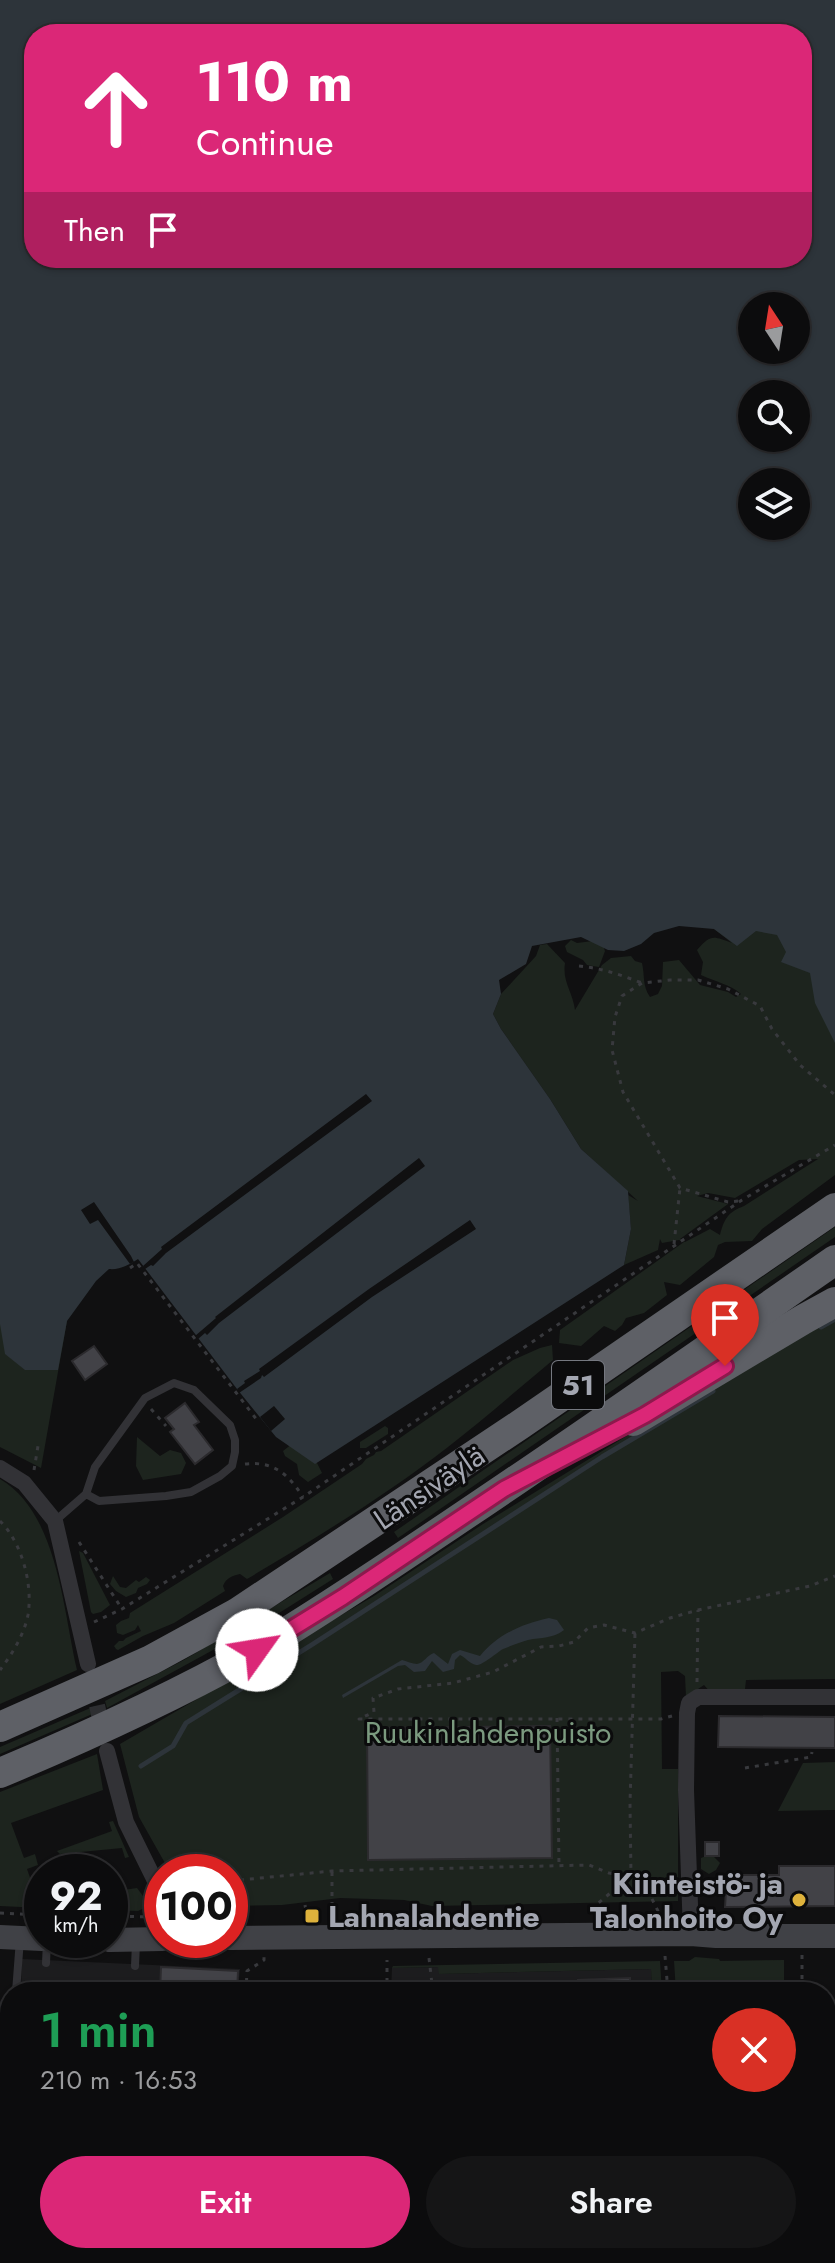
<!DOCTYPE html>
<html lang="en">
<head>
<meta charset="utf-8">
<style>
	:root { --surface:#0c0c0d; --page:#151516; --text:#f1f3f6; --muted:#9a9b9d; --line:#2c2c2e; --accent:#db2777 }
	body { margin:0; font-family:Jost,sans-serif; background:var(--page); color:var(--text); height:100vh; display:flex; flex-direction:column; font-size:30px; white-space:nowrap }
	* { box-sizing:border-box; margin:0 }
	p { font-size:26px; color:var(--muted) }
	.icon { flex:none; width:44px; height:44px; fill:none; stroke:currentColor; stroke-width:2; stroke-linecap:round; stroke-linejoin:round }
	.map { position:relative; flex:1; overflow:hidden }
	.side { position:absolute; left:0px; top:1982px; width:836px; height:282px; display:flex; flex-direction:column; background:var(--surface); border-radius:32px 32px 0 0; box-shadow:0 2px 6px #0004,0 0 0 2px var(--line) }
	.side>* { flex:none }
	.banner { position:absolute; left:24px; top:24px; width:788px; height:244px; border-radius:32px; box-shadow:0 2px 6px #0004,0 0 0 2px var(--line); background:#db2777; color:#fff; overflow:hidden }
	.needle { width:52px; rotate:348deg }
	.controls { position:absolute; left:738px; top:292px; display:grid; gap:16px }
	.controls a { display:grid; place-items:center; width:72px; height:72px; border-radius:50%; background:var(--surface); box-shadow:0 2px 6px #0004,0 0 0 2px var(--line); font-size:40px }
	.speed { position:absolute; left:24px; top:1854px; display:flex; gap:16px; font-size:40px; font-weight:700; text-align:center }
	.speed>* { display:grid; place-content:center; width:104px; height:104px; border-radius:50%; background:var(--surface); box-shadow:0 2px 6px #0004,0 0 0 2px var(--line); line-height:1 }
	.speed small { font-size:20px; font-weight:400 }
	.speed .limit { border:12px solid #d22; background:#fff; color:#111 }
	.pin { position:absolute; display:grid; place-items:center; width:68px; height:68px; color:#fff; margin:-82px -34px; border-radius:50% 50% 50% 0; rotate:-45deg; box-shadow:0 0 8px #0007 }
	.pin .icon { rotate:45deg }
	.me { position:absolute; width:88px; margin:-44px; rotate:58deg; stroke-linejoin:round; filter:drop-shadow(0 0 6px #0008) }
	.turn { display:flex; align-items:center; gap:28px; height:168px; padding:0 40px; font-size:36px }
	.turn .icon { width:104px; height:104px; stroke-width:2.5 }
	.turn b { display:block; font-size:56px; line-height:68px }
	.then { display:flex; align-items:center; height:76px; padding:0 40px; background:#0003; gap:16px; font-size:30px }
	.round { display:grid; place-items:center; flex:none; width:84px; height:84px; border-radius:42px; background:var(--page) }
	.headline { display:flex; align-items:center; justify-content:space-between; height:136px; padding:0 40px }
	h1 { font-size:48px; font-weight:600; line-height:60px; color:#1e9e55 }
	.button { display:flex; gap:16px; margin-top:auto; padding:16px 40px }
	.button a { flex:1; height:92px; border-radius:48px; background:var(--accent); color:#fff; font-size:32px; font-weight:600; line-height:92px; text-align:center }
	.button a+a { background:var(--page); color:var(--text) }
	.map>svg:first-child { display:block }
	.built { fill:#1c1c1e }
	.green { fill:#1d241e; fill-rule:evenodd }
	.water { fill:#2d343a; fill-rule:evenodd }
	.pier { fill:#101011 }
	.lines { fill:none; stroke-linecap:round; stroke-linejoin:round }
	.stream { stroke:#2d343a; stroke-width:5 }
	.building { fill:#424247; stroke:#2b2a2d; stroke-width:2 }
	.street-tunnel { stroke:#2d2e31; stroke-width:16; stroke-dasharray:16 8; stroke-linecap:butt }
	.path { stroke:#38393d; stroke-width:3; stroke-dasharray:4 6; stroke-linecap:butt }
	.lane { stroke:#323236; stroke-width:8 }
	.street { stroke:#323236; stroke-width:16 }
	.secondary { stroke:#404146; stroke-width:24 }
	.highway { stroke:#5e6066; stroke-width:30 }
	.route-casing { stroke:#8e194d; stroke-width:20 }
	.route { stroke:#db2777; stroke-width:14 }
	.poi-dot { fill:#deb23c; stroke:#0b0b0c; stroke-width:3 }
	.labels { text-anchor:middle; dominant-baseline:central; stroke-width:6; stroke-linejoin:round; paint-order:stroke }
	.shield { fill:#0b0b0c; stroke:#757880; stroke-width:2 }
	.shield-label { font-size:28px; font-weight:bold; fill:#a3a6b1 }
	.street-label { font-size:30px; fill:#a3a6b1; stroke:#0b0b0c }
	.park-label { font-size:30px; fill:#7b9a7f; stroke:#0b0b0c }
	.poi-label { font-size:30px; font-weight:bold; fill:#a3a6b1; stroke:#0b0b0c; text-anchor:end }
</style>
</head>
<body>
<div class="map">
<svg width="835" height="2263" viewBox="0 0 835 2263">
	<rect width="100%" height="100%" fill="#101011"/>
	<g class="built">
		<path d="M22,1959L240,1969L238,1992H21Z"/>
		<path d="M439,1967V1974L651,1969L652,1992H391L392,1968Z"/>
		<path d="M495,2254H596L587,2263H510Z"/>
	</g>
	<g class="green">
		<path d="M797,924L835,1018V1175L762,1229L752,1241L725,1242L718,1245L714,1257L680,1285L664,1282L667,1295L644,1313L626,1318L622,1325L615,1331L604,1326L581,1346L559,1343L560,1330L684,1242L679,1240L662,1243L660,1239L658,1250L624,1265L631,1229L628,1195L638,1201L581,1149L550,1099L501,1029L493,1014L501,994L536,956L540,945L547,944L565,963C562,982 573,992 575,1010L602,965L611,958L631,956L635,961L642,963C645,976 642,985 650,997L658,994L662,986L663,962L679,960L700,985L728,992L736,997L741,994C731,985 714,981 701,975L703,962L697,950C711,934 713,936 732,943L714,929ZM818,1159L744,1206C728,1212 724,1219 720,1235L710,1229L685,1242L680,1239L728,1204L697,1196L708,1193L735,1198L799,1160Z"/>
		<path d="M571,940L577,943L601,940L605,951L599,967L587,965L583,960L567,952L565,946Z"/>
		<path d="M835,1227V1237L398,1538L394,1532Z"/>
		<path d="M0,1292L67,1321L41,1468L0,1447Z"/>
		<path d="M835,1312V1679L746,1680L745,1689L713,1695L704,1685L686,1697L685,1676L678,1671L661,1672L662,1769H678V1901L432,1906L404,1900L340,1898L282,1905L230,1906V1872H170L139,1817L120,1744L374,1596L483,1524L734,1370Z"/>
		<path d="M552,1345L553,1360C518,1389 484,1419 448,1447C385,1496 316,1538 247,1579L240,1574C232,1576 226,1578 223,1586L225,1591L174,1623L143,1636L118,1650L116,1649L114,1646L119,1641H123L126,1638L141,1631L138,1625L135,1630L123,1635L117,1633L116,1625L121,1621L129,1618L130,1613L283,1517L362,1464L366,1459L374,1455L376,1452L381,1451L513,1360L540,1348Z"/>
		<path d="M385,1426L388,1428V1434L366,1448H360V1442Z"/>
		<path d="M137,1437L160,1456L170,1450L181,1453L186,1463L181,1474L143,1480L136,1466Z"/>
		<path d="M292,1444L316,1461L322,1473L308,1482L299,1475L297,1464L285,1456L283,1451Z"/>
		<path d="M0,1479C58,1513 63,1610 77,1670L0,1704Z"/>
		<path d="M79,1551L83,1553L110,1605L101,1612L93,1614L91,1612Z"/>
		<path d="M330,1573L333,1579L268,1620L107,1708L105,1701L184,1660Z"/>
		<path d="M113,1576L120,1587L126,1588L136,1580L139,1582L146,1577L150,1580L147,1584L138,1588L136,1593L126,1597L116,1591L110,1584Z"/>
		<path d="M95,1706L97,1712L0,1754V1747Z"/>
		<path d="M97,1754L103,1790L11,1823L24,1858L35,1854L38,1865L27,1869L34,1889L42,1886V1908L0,1906V1792Z"/>
		<path d="M835,1762V1810L778,1811L803,1763Z"/>
		<path d="M113,1821L129,1857L125,1858L122,1848L60,1854L57,1851L112,1831L109,1822Z"/>
		<path d="M711,1854L720,1863L716,1870L709,1874L701,1869V1858Z"/>
		<path d="M137,1888L143,1896L144,1908L138,1911L110,1910V1892Z"/>
		<path d="M695,1957L719,1959L720,1961L784,1960V1985L721,1986V1992H676L674,1961H689Z"/>
		<path d="M660,1961L662,1992H652L651,1969L439,1974L438,1967L392,1968L393,1966Z"/>
		<path d="M826,2001V2041L835,2042V2094H826Z"/>
		<path d="M10,2248V2254H432L447,2259L470,2263H0V2249Z"/>
		<path d="M568,2254H599L589,2263H556L568,2257Z"/>
		<path d="M602,2254H672L671,2263H593Z"/>
		<rect x="679" y="2254" width="27" height="9"/>
	</g>
	<g class="water">
		<path d="M0,0H835V1043L815,1003L810,973L781,962L786,952L777,935L756,931L737,946L714,929L679,926L654,933L641,944L624,951L608,950L581,937L532,946L526,964L499,980L501,994L493,1014L501,1029L550,1099L581,1149L628,1191L631,1229L624,1265L315,1464L276,1437L237,1389L138,1259C129,1265 120,1270 109,1269L96,1281L67,1321L58,1370H25L5,1354L0,1324ZM34,34H802V258H34ZM752,306H796V350H752ZM752,394H796V438H752ZM752,482H796V526H752Z"/>
		<path d="M549,1618L557,1620L564,1630C552,1639 542,1637 528,1640C520,1642 511,1646 503,1649C496,1653 482,1666 476,1665C470,1664 465,1657 460,1655L455,1660L454,1669L443,1672L432,1661L425,1671L414,1672L405,1665L398,1666L343,1698L342,1695L402,1660C406,1661 413,1664 417,1664C424,1663 427,1655 434,1653L448,1664L452,1654L460,1650L480,1656C498,1634 522,1624 549,1618Z"/>
	</g>
	<g class="pier">
		<path d="M366,1094L372,1101L166,1253L153,1266L151,1265L145,1269L143,1266L162,1249L161,1247Z"/>
		<path d="M419,1158L425,1166L219,1323L207,1335L205,1333L198,1339L195,1336L216,1318L215,1317Z"/>
		<path d="M94,1202L131,1256L134,1262L130,1264L98,1220L90,1224L81,1210Z"/>
		<path d="M470,1220L476,1229L372,1297L264,1377L262,1375L261,1378L239,1393L237,1389L245,1383L244,1381L260,1371L259,1369L369,1289Z"/>
		<path d="M274,1406L285,1419L271,1431L260,1417Z"/>
	</g>
	<g class="lines">
		<g class="stream">
			<path d="M821,1327L835,1319"/>
			<path d="M141,1766L173,1746L186,1723L313,1644L602,1457L713,1391"/>
		</g>
	</g>
	<g class="building">
		<path d="M94,1346L107,1364L85,1380L72,1361Z"/>
		<path d="M185,1403L199,1422L194,1425L213,1450L195,1464L170,1432L174,1429L165,1418Z"/>
		<path d="M719,1716L835,1717V1748L718,1747Z"/>
		<path d="M550,1726L552,1858L368,1860L367,1728Z"/>
		<rect x="705" y="1842" width="14" height="14"/>
		<path d="M779,1866H835V1906L725,1907L727,1875H779Z"/>
		<path d="M161,1967L238,1971L237,1992H160Z"/>
		<path d="M630,1978V1992H578V1980Z"/>
	</g>
	<g class="lines">
		<path class="street-tunnel" d="M92,1682L103,1733"/>
		<g class="path">
			<path d="M579,966C601,968 621,975 642,983"/>
			<path d="M738,1201L728,1202L680,1188L623,1092L612,1050L615,1017L622,996L642,983L670,980H698L728,989L760,1006L772,1029L800,1065L835,1095"/>
			<path d="M674,1244L680,1188"/>
			<path d="M130,1268L137,1263L257,1420L260,1421"/>
			<path d="M151,1409L166,1426"/>
			<path d="M245,1464C274,1461 288,1474 303,1497"/>
			<path d="M34,1470L38,1446"/>
			<path d="M0,1521C22,1543 33,1584 28,1615C24,1635 12,1654 0,1670"/>
			<path d="M79,1542L122,1609"/>
			<path d="M94,1622L122,1609L303,1497L742,1200L835,1145"/>
			<path d="M697,1682L698,1610"/>
			<path d="M672,1716L661,1719H359L374,1712L373,1698L398,1689L453,1683L493,1672L541,1647L559,1646L574,1642L588,1628L604,1625L635,1633L670,1618L698,1610L810,1586L835,1576"/>
			<path d="M557,1718L559,1866"/>
			<path d="M745,1768L811,1757L812,1752"/>
			<path d="M53,1872L54,1870"/>
			<path d="M230,1881L332,1871L589,1865L609,1873L631,1876L674,1890"/>
			<path d="M643,1881L659,1913"/>
			<path d="M305,1905L306,1911"/>
			<path d="M332,1906V1871"/>
			<path d="M591,1909L631,1876L630,1803L635,1633"/>
			<path d="M0,1913L42,1915"/>
			<path d="M110,1916L154,1917L157,1919"/>
			<path d="M802,1955V1992"/>
			<path d="M665,1956L668,1992"/>
			<path d="M429,1958L432,1984"/>
			<path d="M246,1992L247,1971L264,1960V1957"/>
			<path d="M387,1992V1960"/>
			<path d="M834,2037C834,2046 835,2057 833,2065C829,2078 825,2087 835,2097"/>
			<path d="M4,2081L5,2068H7"/>
			<path d="M826,2127L835,2126"/>
			<path d="M0,2133L2,2122"/>
			<path d="M0,2184L10,2010"/>
			<path d="M826,2202H835"/>
			<path d="M826,2228L835,2234"/>
			<path d="M237,2254V2263"/>
			<path d="M348,2254L353,2263"/>
			<path d="M387,2254L409,2263"/>
			<path d="M200,2263L202,2254"/>
			<path d="M332,2263L343,2254"/>
			<path d="M560,2263L567,2254"/>
			<path d="M587,2263L596,2254"/>
			<path d="M675,2263V2254"/>
		</g>
		<g class="lane">
			<path d="M55,1521L86,1494L99,1501L166,1496L191,1492L220,1476L232,1466L235,1452V1440L230,1425L194,1390L174,1383L145,1398L95,1467L86,1494"/>
			<path d="M46,1963L47,1941"/>
			<path d="M135,1966L136,1943"/>
			<path d="M16,1992L20,1939"/>
		</g>
		<g class="street">
			<path d="M0,1468L24,1483L55,1521L88,1664"/>
			<path d="M107,1751L126,1822L162,1895"/>
			<path d="M691,1934L686,1790L687,1713L689,1703L698,1697H835"/>
			<path d="M0,2202L10,2201"/>
			<path d="M495,2254L510,2263"/>
		</g>
		<g class="secondary">
			<path d="M0,1937L42,1939"/>
			<path d="M230,1938L691,1934L716,1936H835"/>
			<path d="M110,1940L162,1939"/>
		</g>
		<g class="highway">
			<path d="M633,1421L804,1319L835,1302"/>
			<path d="M0,1727L151,1660L237,1613L521,1424L835,1208"/>
			<path d="M0,1773C88,1736 174,1697 257,1650C323,1611 387,1567 450,1525C580,1438 707,1349 835,1260"/>
		</g>
	</g>
	<g class="lines">
		<g class="route-casing">
			<path id="route" d="M257,1650L343,1597L504,1489L645,1415L725,1366"/>
		</g>
		<use href="#route" class="route"/>
	</g>
	<g class="poi-dot">
		<circle cx="799" cy="1900" r="8"/>
		<rect x="304" y="1908" width="16" height="16" rx="4"/>
	</g>
	<g class="labels">
		<rect class="shield" x="552" y="1361" width="52" height="48" rx="6"/>
		<g class="shield-label">
			<text x="578" y="1385">51</text>
		</g>
		<g class="street-label">
			<text transform="translate(429 1487) rotate(-34)">Länsiväylä</text>
		</g>
		<g class="park-label">
			<text x="488" y="1732">Ruukinlahdenpuisto</text>
		</g>
		<g class="poi-label">
			<text x="783" y="1883">Kiinteistö- ja<tspan x="783" dy="34">Talonhoito Oy</tspan></text>
			<text x="328" y="1916" text-anchor="start">Lahnalahdentie</text>
		</g>
	</g>
</svg>
<div class="controls">
<a><svg class="needle" viewBox="-14 -14 28 28"><path d="M0-13l5 13h-10z" fill="#e53935"/><path d="M0 13l5-13h-10z" fill="#9a9b9d"/></svg></a>
<a><svg class="icon" aria-label="search" viewBox="0 0 24 24"><circle cx="10" cy="10" r="6"/><path d="M15 15l6 6"/></svg></a>
<a><svg class="icon" aria-label="layers" viewBox="0 0 24 24"><path d="M12 4l9 5-9 5-9-5zM3 14l9 5 9-5"/></svg></a>
</div>
<div class="speed"><div>92<small>km/h</small></div><div class="limit">100</div></div>
<div class="pin" style="left:725px;top:1366px;background:#d93025"><svg class="icon" aria-label="arrive" viewBox="0 0 24 24"><path d="M6 21V4h12l-3 4 3 4H6"/></svg></div>
<svg class="me" style="left:257px;top:1650px" viewBox="-20 -20 40 40"><circle r="19" fill="#fff"/><path d="M0-13L10 11 0 6-10 11z" fill="#db2777"/></svg>
<div class="banner">
<div class="turn"><svg class="icon" aria-label="ahead" viewBox="0 0 24 24"><path d="M12 20V5M6 11l6-6 6 6"/></svg><div><b>110 m</b>Continue</div></div>
<div class="then">Then<svg class="icon" aria-label="arrive" viewBox="0 0 24 24"><path d="M6 21V4h12l-3 4 3 4H6"/></svg></div>
</div>
<section class="side">
<div class="headline"><div><h1>1 min</h1><p>210 m · 16:53</p></div><a class="round" style="background:#d93025;color:#fff"><svg class="icon" aria-label="close" viewBox="0 0 24 24"><path d="M6 6l12 12M18 6L6 18"/></svg></a></div>
<div class="button"><a>Exit</a><a>Share</a></div>
</section>
</div>
</body>
</html>
